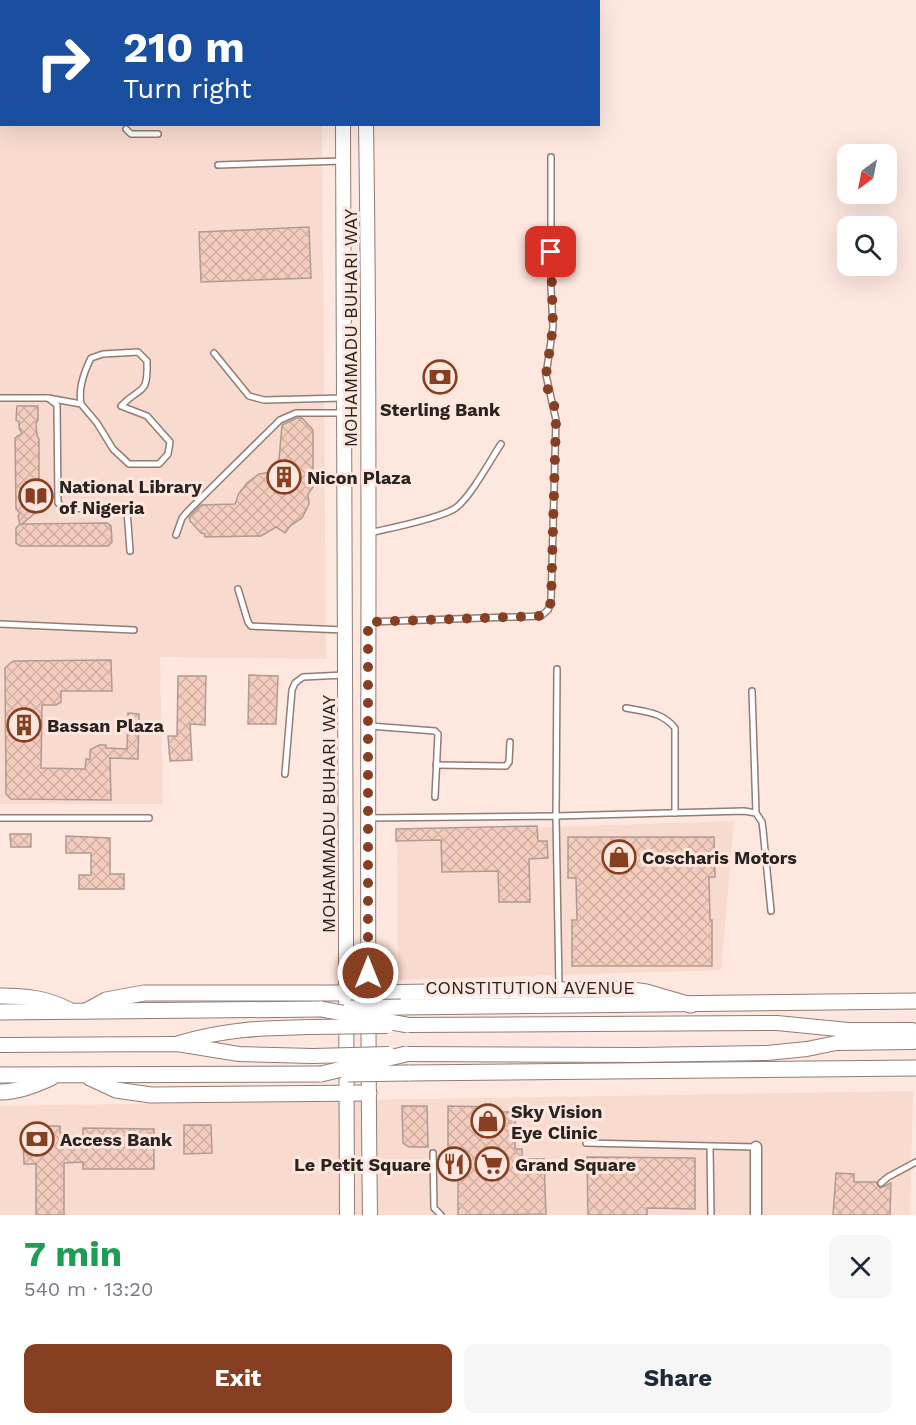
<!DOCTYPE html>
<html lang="en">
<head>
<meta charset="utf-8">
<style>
	:root { --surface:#fff; --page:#f6f6f7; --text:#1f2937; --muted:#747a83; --accent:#873f22 }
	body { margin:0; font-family:"Work Sans",sans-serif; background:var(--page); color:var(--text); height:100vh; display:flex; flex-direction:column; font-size:22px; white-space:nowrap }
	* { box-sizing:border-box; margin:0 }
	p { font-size:20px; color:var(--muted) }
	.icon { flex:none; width:33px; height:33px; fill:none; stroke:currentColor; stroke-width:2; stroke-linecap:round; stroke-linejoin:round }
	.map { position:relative; height:1215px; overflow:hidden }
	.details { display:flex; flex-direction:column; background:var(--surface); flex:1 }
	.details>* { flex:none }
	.banner { position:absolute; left:0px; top:0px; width:600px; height:126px; box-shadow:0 6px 24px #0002; background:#1a4fa0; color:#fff; overflow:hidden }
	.needle { width:39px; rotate:212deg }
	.tools { position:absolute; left:837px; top:144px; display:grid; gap:12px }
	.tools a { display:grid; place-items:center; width:60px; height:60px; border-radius:12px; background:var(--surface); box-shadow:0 6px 24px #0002; font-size:30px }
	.pin { position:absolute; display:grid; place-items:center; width:51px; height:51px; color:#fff; margin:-26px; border-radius:12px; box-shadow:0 3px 9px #0006 }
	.me { position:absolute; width:66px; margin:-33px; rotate:0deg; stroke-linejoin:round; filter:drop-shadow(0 0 4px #0008) }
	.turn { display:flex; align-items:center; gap:21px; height:126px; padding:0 24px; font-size:27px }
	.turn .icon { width:78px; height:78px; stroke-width:2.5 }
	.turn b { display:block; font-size:42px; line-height:51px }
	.round { display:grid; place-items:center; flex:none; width:63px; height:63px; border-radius:12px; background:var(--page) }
	.headline { display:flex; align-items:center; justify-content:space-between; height:102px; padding:0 24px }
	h1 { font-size:36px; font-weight:700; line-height:45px; color:#1e9e55 }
	.button { display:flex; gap:12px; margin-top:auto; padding:12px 24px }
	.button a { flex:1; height:69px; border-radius:12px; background:var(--accent); color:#fff; font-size:24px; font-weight:700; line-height:69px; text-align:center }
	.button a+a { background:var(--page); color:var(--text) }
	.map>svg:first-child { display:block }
	.built { fill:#f8dacf }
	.building { fill:url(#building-cross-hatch); stroke:#af9b94; stroke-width:1.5 }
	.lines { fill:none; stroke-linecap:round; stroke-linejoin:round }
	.service-casing { stroke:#907d76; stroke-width:8 }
	.minor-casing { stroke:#907d76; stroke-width:13 }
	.secondary-casing { stroke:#907d76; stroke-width:16 }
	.primary-casing { stroke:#907d76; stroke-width:17 }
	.service { stroke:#fff; stroke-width:5 }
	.minor { stroke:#fff; stroke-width:10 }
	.secondary { stroke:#fff; stroke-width:14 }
	.primary { stroke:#fff; stroke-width:15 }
	.secondary-bridge-casing { stroke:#907d76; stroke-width:16; stroke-linecap:butt }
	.primary-bridge-casing { stroke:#907d76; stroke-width:17; stroke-linecap:butt }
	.secondary-bridge { stroke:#fff; stroke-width:14 }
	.primary-bridge { stroke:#fff; stroke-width:15 }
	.route { stroke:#873f22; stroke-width:10; stroke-dasharray:0 18 }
	.labels { text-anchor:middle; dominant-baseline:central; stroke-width:6; stroke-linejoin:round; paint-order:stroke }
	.street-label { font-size:18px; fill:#2b2320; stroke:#fde7df }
	.poi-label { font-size:18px; font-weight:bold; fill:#2b2320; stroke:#fde7df; text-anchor:start }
</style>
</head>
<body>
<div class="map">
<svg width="916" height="1215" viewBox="0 0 916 1215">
	<defs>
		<pattern id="building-cross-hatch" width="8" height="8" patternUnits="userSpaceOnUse" patternTransform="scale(1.5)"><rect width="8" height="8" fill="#f4ccbd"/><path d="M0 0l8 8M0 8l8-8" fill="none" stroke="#d1afa2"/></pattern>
	</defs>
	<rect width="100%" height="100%" fill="#fde7df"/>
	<g class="built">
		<path d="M0,0H322L2,2V124L322,125L326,659L160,657L163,804H0Z"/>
		<path d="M734,821L721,970L398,980L397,832Z"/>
		<path d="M913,1091L910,1215H0V1106Z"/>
	</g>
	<g class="building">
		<path d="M309,227L311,278L201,282L199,232Z"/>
		<path d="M17,406H38V420L36,423L37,436L39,439V510L22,524L107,523L111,526L112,542L108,546H20L16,543V528L20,524L18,516L20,513L16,509L15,438L22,433L19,428V422L16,420Z"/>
		<path d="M297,418H302L313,430V487L308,494L309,504L302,518L291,525L285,533L276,527L261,536L205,537V534L201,533L190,521L189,517L201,505L235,504L239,493L247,483L259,474L278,471L282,425Z"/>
		<path d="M111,660L112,691H61V702L56,705H42L41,768L85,769L86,759H90V750L99,745H106V748L127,749L128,713L139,714L138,759L110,758L111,800L11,799L6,794L5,668L13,661Z"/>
		<path d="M249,675L278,676L276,724H248Z"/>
		<path d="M178,676H206L205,725L190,724L192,760L170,761L168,736H177Z"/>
		<path d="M537,826L538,841H547L548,858L529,859L530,902H499L498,871L442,872L441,840L396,841V829Z"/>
		<path d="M10,834H31V847H11Z"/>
		<path d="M66,836L110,838V874H124V889H79V875H91V853H66Z"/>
		<path d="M568,837H714L715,877H709L710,920H712V966H572V920H577L576,878H568Z"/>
		<path d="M402,1106H427L428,1147H409L403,1143Z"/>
		<path d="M448,1106L495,1107V1112H515V1149H522V1159H544L546,1214L458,1215V1169H439V1156H448Z"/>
		<path d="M184,1125H211L212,1153L184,1154Z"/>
		<path d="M36,1126H60V1133H63L64,1137L83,1136V1128L154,1129V1169H83V1162L64,1163V1215H36V1164H24L23,1137L32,1136V1132H37Z"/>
		<path d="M587,1157L695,1158V1209L647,1208V1215H588Z"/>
		<path d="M836,1173L854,1174V1182H876L880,1188L891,1183L890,1215H833Z"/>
	</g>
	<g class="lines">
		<g class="service-casing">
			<g id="service">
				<path d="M126,129L131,134H158"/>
				<path d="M218,165L342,161"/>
				<path d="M214,353L249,396L264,400L343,398"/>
				<path d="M0,398H48L57,405L58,503L66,509L118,507L127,510L130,551"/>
				<path d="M48,398L81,404C78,388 84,372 91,358L103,354L138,352L147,361C148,397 141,385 121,406L147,416L170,442L168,454L159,464H129L113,449L97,423L81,404"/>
				<path d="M369,533C391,528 437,519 454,509C469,500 491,459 501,444"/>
				<path d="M176,535L182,518L188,511L280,420L296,413H343"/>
				<path d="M238,589L248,622L251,626L344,630"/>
				<path d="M369,622L541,616L548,610L551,602L556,420L546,375L553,327L551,288V157"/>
				<path d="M0,624L134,630"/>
				<path d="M557,669L556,816L744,811L756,813L762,822L763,830L771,911"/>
				<path d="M752,691L756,813"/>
				<path d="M626,708C646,712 662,712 675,728V813"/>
				<path d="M370,726L435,731L438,734L435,797"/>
				<path d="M436,765L506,766L509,762L510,742"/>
				<path d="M285,774L292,690L295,683L303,677L344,675"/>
				<path d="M0,818H149"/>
				<path d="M368,818L556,816L559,988"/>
				<path d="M586,1143L755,1147"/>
				<path d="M710,1147L711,1215"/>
				<path d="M433,1153L434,1208L441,1215"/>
				<path d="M881,1183L888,1177L916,1162"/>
			</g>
		</g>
		<g class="minor-casing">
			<path id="minor" d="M756,1215V1147"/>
		</g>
		<g class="secondary-casing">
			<g id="secondary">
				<path d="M342,0V2"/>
				<path d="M365,2V0"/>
				<path d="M343,124L347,1215"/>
				<path d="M366,124C372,488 365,852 370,1215"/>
				<path d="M407,1025L777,1023L848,1030H912"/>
				<path d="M179,1043C225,1029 262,1028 310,1027"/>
				<path d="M0,1045L177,1044L239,1054L313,1056"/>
				<path d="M406,1054L637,1055L767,1053L807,1049L836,1043L913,1042"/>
			</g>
		</g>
		<g class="primary-casing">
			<g id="primary">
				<path d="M0,996C26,996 46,998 69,1010"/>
				<path d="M401,1007L916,1001"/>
				<path d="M86,1011L106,1000L144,993H368L625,989L646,992L691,1005"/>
				<path d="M0,1012L321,1009"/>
				<path d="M408,1073L916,1068"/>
				<path d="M0,1075L321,1074"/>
				<path d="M90,1078L116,1090L151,1095L369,1093"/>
				<path d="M0,1092C18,1092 35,1085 51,1078"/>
			</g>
		</g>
		<use href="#service" class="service"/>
		<use href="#minor" class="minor"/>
		<use href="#secondary" class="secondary"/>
		<use href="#primary" class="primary"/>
		<g class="secondary-bridge-casing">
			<g id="secondary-bridge">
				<path d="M310,1027L387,1026"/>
				<path d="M313,1056L389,1054"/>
			</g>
		</g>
		<g class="primary-bridge-casing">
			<g id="primary-bridge">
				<path d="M351,1008L401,1007"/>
				<path d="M321,1009L407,1025"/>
				<path d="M321,1074L406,1054"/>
				<path d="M348,1074L408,1073"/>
			</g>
		</g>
		<use href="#secondary-bridge" class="secondary-bridge"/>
		<use href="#primary-bridge" class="primary-bridge"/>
	</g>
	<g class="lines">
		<path class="route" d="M368,973V622L541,616L548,610L551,602L556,420L555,408L548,390L546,375L553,327L551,252"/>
	</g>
	<defs>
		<g id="bank-ring" transform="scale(1.725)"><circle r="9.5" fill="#fde7df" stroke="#873f22" stroke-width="1.5"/><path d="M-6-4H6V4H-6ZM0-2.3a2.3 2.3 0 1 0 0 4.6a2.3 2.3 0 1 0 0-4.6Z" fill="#873f22"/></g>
		<g id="building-ring" transform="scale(1.725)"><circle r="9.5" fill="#fde7df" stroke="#873f22" stroke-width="1.5"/><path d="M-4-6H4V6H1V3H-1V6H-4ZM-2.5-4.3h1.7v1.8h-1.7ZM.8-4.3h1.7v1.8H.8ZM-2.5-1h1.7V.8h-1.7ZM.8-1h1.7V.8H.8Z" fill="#873f22"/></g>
		<g id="library-ring" transform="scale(1.725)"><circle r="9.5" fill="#fde7df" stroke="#873f22" stroke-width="1.5"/><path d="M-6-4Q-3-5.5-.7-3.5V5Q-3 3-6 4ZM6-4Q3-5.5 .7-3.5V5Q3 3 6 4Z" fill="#873f22"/></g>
		<g id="shop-ring" transform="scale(1.725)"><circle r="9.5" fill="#fde7df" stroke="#873f22" stroke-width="1.5"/><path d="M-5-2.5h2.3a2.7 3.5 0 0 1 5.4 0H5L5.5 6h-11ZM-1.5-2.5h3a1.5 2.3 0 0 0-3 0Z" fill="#873f22"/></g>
		<g id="restaurant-ring" transform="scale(1.725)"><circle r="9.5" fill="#fde7df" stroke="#873f22" stroke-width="1.5"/><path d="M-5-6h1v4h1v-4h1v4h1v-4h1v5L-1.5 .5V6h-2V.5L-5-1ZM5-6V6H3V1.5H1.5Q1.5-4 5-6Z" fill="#873f22"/></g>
		<g id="supermarket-ring" transform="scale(1.725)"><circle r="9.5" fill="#fde7df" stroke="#873f22" stroke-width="1.5"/><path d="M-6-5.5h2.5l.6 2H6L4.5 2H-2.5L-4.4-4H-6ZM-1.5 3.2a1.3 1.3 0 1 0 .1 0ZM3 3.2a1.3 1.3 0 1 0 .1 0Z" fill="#873f22"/></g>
	</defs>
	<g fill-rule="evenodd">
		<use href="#bank-ring" x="440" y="377"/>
		<use href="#building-ring" x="284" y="477"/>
		<use href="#library-ring" x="36" y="496"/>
		<use href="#building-ring" x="24" y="725"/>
		<use href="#shop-ring" x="619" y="857"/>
		<use href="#shop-ring" x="488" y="1121"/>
		<use href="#bank-ring" x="37" y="1139"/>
		<use href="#restaurant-ring" x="454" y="1164"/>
		<use href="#supermarket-ring" x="492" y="1164"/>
	</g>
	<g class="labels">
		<g class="street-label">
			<text transform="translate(350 328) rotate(-90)">MOHAMMADU BUHARI WAY</text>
			<text transform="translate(328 814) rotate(-90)">MOHAMMADU BUHARI WAY</text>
			<text x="530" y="987">CONSTITUTION AVENUE</text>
		</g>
		<g class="poi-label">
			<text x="440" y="409" text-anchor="middle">Sterling Bank</text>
			<text x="307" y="477">Nicon Plaza</text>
			<text x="59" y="486">National Library<tspan x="59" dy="21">of Nigeria</tspan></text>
			<text x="47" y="725">Bassan Plaza</text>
			<text x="642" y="857">Coscharis Motors</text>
			<text x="511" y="1111">Sky Vision<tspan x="511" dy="21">Eye Clinic</tspan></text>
			<text x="60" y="1139">Access Bank</text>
			<text x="431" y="1164" text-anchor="end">Le Petit Square</text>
			<text x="515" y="1164">Grand Square</text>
		</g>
	</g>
</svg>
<div class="tools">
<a><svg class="needle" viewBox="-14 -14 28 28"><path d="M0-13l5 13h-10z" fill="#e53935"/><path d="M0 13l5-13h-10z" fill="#747a83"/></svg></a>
<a><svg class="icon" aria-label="search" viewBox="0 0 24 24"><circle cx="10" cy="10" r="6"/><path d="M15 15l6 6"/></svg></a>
</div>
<div class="pin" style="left:551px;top:252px;background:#d93025"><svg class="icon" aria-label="arrive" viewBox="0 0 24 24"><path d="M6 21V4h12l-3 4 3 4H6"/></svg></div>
<svg class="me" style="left:368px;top:973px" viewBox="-20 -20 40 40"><circle r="17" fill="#873f22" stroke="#fff" stroke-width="3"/><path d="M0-11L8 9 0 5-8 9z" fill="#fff"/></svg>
<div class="banner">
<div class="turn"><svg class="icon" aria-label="right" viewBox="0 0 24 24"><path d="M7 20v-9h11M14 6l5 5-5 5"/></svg><div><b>210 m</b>Turn right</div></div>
</div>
</div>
<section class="details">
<div class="headline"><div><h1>7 min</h1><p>540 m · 13:20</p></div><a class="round"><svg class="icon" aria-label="close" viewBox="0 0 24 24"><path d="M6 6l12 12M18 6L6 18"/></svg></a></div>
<div class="button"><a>Exit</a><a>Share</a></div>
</section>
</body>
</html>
